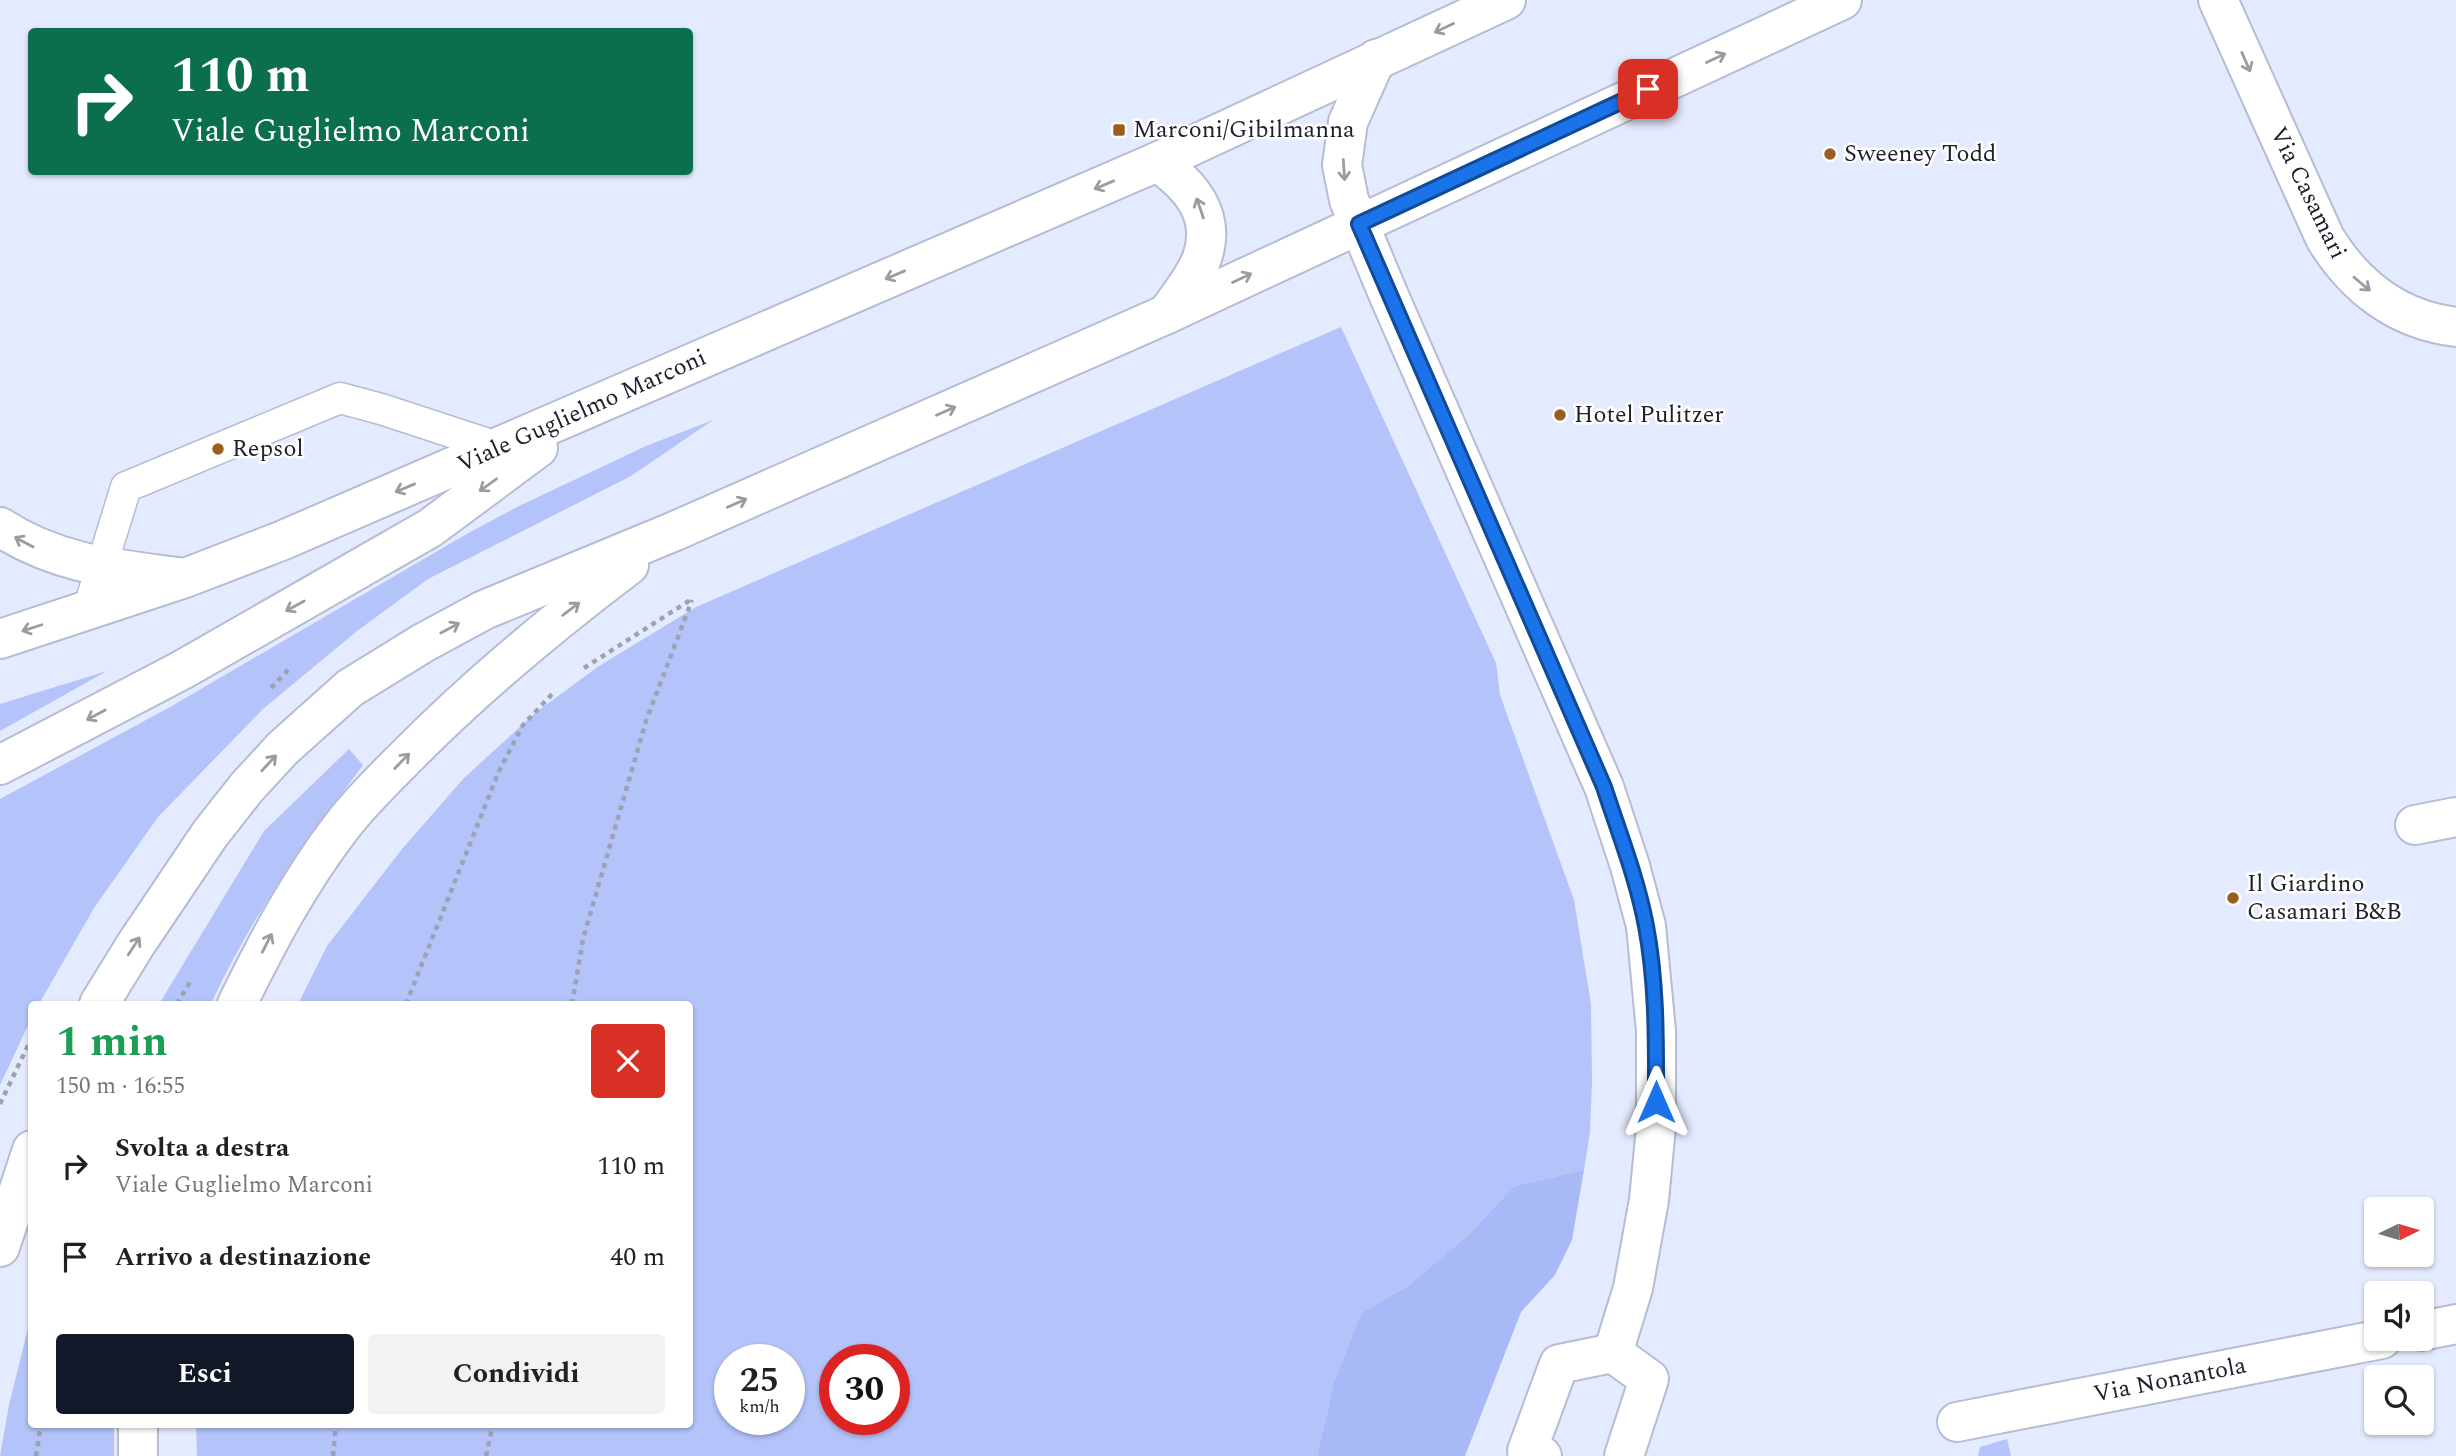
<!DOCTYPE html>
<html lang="it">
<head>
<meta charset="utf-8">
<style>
	:root { --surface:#fff; --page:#f2f2f2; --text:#202124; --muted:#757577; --accent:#111827 }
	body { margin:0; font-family:Spectral,serif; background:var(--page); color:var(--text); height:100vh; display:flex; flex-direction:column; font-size:26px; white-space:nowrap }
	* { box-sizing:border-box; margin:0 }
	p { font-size:23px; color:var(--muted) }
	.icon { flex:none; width:38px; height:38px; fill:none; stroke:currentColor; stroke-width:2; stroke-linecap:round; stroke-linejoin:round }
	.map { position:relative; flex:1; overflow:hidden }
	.sheet { position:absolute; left:28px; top:1001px; width:665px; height:427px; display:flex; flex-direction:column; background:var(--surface); border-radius:7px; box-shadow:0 2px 5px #0004 }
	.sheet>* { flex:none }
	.top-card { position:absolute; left:28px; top:28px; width:665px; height:147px; border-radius:7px; box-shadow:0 2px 5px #0004; background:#0b6e4f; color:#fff; overflow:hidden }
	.needle { width:46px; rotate:85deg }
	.tools { position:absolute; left:2364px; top:1197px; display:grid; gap:14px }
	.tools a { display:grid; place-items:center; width:70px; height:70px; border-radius:7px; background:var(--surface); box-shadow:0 2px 5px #0004; font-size:35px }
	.speed { position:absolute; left:714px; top:1344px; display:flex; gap:14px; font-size:35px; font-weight:700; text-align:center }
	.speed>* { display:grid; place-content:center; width:91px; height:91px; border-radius:50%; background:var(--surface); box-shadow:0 2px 5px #0004; line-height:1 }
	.speed small { font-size:18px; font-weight:400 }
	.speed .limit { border:10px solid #d22; background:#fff; color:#111 }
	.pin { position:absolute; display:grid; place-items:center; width:60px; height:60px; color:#fff; margin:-30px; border-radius:14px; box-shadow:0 4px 10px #0006 }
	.me { position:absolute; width:77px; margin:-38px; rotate:0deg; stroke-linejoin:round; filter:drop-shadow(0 0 5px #0008) }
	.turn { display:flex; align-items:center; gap:24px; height:147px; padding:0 28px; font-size:32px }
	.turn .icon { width:91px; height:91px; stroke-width:2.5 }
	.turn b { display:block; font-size:49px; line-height:60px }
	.round { display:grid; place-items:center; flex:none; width:74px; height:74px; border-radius:7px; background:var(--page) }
	.headline { display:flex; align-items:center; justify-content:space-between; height:119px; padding:0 28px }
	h1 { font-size:42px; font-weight:700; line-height:52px; color:#1e9e55 }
	.button { display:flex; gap:14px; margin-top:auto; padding:14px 28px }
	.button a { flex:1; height:80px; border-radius:7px; background:var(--accent); color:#fff; font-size:28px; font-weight:700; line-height:80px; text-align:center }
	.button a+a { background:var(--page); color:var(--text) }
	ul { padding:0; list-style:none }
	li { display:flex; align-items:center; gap:21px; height:91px; padding:0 28px }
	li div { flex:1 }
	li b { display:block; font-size:26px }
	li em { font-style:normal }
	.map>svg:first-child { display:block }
	.green { fill:#b4c3f9; fill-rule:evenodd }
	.forest { fill:#a8b9f8 }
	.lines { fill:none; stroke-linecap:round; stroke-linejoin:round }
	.lane-casing { stroke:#b5bcd3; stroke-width:33 }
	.street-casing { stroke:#b5bcd3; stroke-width:42 }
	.primary-casing { stroke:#b5bcd3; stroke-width:42 }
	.path { stroke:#9da2b1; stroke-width:4.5; stroke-dasharray:5 5; stroke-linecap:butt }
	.lane { stroke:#fff; stroke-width:30 }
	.street { stroke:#fff; stroke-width:38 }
	.primary { stroke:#fff; stroke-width:38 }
	.oneway { stroke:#9b9ca0 }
	.route-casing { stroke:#114b97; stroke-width:18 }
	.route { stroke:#1a73e8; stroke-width:12 }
	.poi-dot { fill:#9a5f20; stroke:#fff; stroke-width:2.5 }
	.labels { text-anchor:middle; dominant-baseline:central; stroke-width:5; stroke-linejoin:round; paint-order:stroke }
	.poi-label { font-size:24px; fill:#20222b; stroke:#fff; text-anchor:start }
	.street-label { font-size:24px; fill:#20222b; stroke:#fff }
</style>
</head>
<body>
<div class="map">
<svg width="2456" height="1456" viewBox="0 0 2456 1456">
	<rect width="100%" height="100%" fill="#e5ebfe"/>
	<g class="green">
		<path d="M1341,327L1496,663L1500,695L1574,900L1591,1004L1592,1082L1590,1132L1584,1170L1514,1186L1470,1233L1409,1285L1361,1313L1334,1382L1317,1456H197L196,1425L690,1424V1004H298L327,946L402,849L464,778L535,713L599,666L696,607ZM730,1360H789V1419H730ZM835,1360H894V1419H835Z"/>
		<path d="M713,420L631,476L428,579L357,631L263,709L158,817L94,908L39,1004H32L31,1019L0,1085V799L170,707L465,535L519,506L646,446Z"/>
		<path d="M107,671L0,731V704Z"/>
		<path d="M349,749L363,765C306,842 251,916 211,1004H159L264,831Z"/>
		<path d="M31,1316L32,1424L114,1425V1456H0L9,1405Z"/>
		<path d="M2007,1439L2011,1456H1978L1980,1447Z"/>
	</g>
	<path class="forest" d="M1584,1170L1572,1240L1555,1275L1521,1312L1465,1456H1317L1334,1382L1361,1313L1409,1285L1470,1233L1514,1186Z"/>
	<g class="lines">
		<g class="lane-casing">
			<path id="lane" d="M88,610L126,487L340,398L381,409L500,448"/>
		</g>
		<g class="street-casing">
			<g id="street">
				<path d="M2218,0L2325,238C2355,287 2398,320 2456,327"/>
				<path d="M1376,59L1348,122L1342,165L1349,200L1389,296L1604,787L1630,866L1646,926L1656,1031V1127L1649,1200L1633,1288L1613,1353"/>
				<path d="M1157,162C1190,184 1217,215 1202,258C1195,278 1179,296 1167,314"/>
				<path d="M0,527C58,565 118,569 185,578"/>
				<path d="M2415,825L2456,817"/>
				<path d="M2422,1331L2456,1324"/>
				<path d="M1957,1422L2382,1339"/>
				<path d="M1542,1456L1527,1451L1559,1364L1613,1353L1649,1379L1624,1456"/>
			</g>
		</g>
		<g class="primary-casing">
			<g id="primary">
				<path d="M0,639L185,578L281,541L1157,162L1506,0"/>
				<path d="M0,765L182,670L430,528L538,448"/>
				<path d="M99,1004L136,944L210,834L247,787L283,748L350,688L423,643L484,610L675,531L1167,314L1842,0"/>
				<path d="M237,1004C268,941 299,882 342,826C361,801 385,778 407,756C476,686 551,624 629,565"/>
				<path d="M0,1247L32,1150"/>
				<path d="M138,1424V1456"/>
			</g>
		</g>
		<g class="path">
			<path d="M584,668L692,599"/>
			<path d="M271,688L289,669"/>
			<path d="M177,1004L190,982"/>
			<path d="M406,1004L499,771L523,725L555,691"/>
			<path d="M572,1004L583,939L646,721L692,600"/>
			<path d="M0,1104L32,1037"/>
			<path d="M36,1456L41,1424"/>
			<path d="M333,1456L336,1424"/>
			<path d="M486,1456L493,1424"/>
		</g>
		<use href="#lane" class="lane"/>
		<use href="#street" class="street"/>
		<use href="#primary" class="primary"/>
	</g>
	<defs><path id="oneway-shaft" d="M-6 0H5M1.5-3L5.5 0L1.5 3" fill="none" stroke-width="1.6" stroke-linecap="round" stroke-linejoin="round" transform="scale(1.75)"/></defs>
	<g class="oneway">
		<use href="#oneway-shaft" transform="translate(1444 28) rotate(155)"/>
		<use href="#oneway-shaft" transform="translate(1716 58) rotate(-25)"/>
		<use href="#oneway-shaft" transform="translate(2246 62) rotate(66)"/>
		<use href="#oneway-shaft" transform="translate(1344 170) rotate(86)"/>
		<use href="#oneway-shaft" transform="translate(1104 185) rotate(157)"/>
		<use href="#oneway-shaft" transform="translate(1200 208) rotate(-109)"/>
		<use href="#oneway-shaft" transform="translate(895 275) rotate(157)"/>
		<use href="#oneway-shaft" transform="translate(1242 278) rotate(-25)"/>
		<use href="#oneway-shaft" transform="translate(2362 284) rotate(40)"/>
		<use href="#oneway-shaft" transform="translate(946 411) rotate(-24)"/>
		<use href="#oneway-shaft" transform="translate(488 485) rotate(144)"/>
		<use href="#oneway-shaft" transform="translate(405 488) rotate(157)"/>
		<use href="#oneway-shaft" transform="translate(737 503) rotate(-24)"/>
		<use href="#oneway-shaft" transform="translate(24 542) rotate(-152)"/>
		<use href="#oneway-shaft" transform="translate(295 606) rotate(151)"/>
		<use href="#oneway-shaft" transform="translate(571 609) rotate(-37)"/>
		<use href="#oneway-shaft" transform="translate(32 628) rotate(162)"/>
		<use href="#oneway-shaft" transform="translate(450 628) rotate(-28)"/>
		<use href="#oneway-shaft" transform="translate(96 715) rotate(152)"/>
		<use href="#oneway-shaft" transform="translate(402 761) rotate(-46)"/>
		<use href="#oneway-shaft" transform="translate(269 763) rotate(-47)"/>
		<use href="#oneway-shaft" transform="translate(267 943) rotate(-63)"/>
		<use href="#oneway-shaft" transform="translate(134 946) rotate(-57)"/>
	</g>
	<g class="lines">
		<g class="route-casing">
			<path id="route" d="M1648,89L1359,224L1604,787C1619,833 1637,878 1646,926C1657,984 1656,1044 1656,1102"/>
		</g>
		<use href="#route" class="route"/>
	</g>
	<g class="poi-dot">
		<rect x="1112" y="123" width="14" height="14" rx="3.5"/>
		<circle cx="1830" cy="154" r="7"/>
		<circle cx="1560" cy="415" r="7"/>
		<circle cx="218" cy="449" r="7"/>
		<circle cx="2233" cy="898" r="7"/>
	</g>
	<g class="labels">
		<g class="poi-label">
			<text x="1133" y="130">Marconi/Gibilmanna</text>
			<text x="1844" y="154">Sweeney Todd</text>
			<text x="1574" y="415">Hotel Pulitzer</text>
			<text x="232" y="449">Repsol</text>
			<text x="2247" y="884">Il Giardino<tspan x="2247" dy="28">Casamari B&amp;B</tspan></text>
		</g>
		<g class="street-label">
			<text transform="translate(2308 193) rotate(64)">Via Casamari</text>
			<text transform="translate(582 411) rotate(-24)">Viale Guglielmo Marconi</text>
			<text transform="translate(2170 1380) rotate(-11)">Via Nonantola</text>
		</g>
	</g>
</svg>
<div class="tools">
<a><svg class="needle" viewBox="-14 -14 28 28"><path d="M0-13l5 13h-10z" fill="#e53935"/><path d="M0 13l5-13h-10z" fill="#757577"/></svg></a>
<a><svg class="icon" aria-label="sound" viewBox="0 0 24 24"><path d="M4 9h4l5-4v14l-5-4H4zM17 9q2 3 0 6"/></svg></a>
<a><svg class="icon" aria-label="search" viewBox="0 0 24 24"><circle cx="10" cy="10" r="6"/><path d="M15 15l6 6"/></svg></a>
</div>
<div class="speed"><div>25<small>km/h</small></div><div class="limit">30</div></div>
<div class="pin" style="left:1648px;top:89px;background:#d93025"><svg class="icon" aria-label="arrive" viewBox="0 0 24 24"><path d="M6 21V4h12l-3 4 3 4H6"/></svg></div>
<svg class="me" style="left:1656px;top:1102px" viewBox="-20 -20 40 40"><path d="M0-17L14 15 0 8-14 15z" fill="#1a73e8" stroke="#fff" stroke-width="4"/></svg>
<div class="top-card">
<div class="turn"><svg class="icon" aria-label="right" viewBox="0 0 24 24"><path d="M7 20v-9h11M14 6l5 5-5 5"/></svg><div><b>110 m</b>Viale Guglielmo Marconi</div></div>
</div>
<section class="sheet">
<div class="headline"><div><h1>1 min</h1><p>150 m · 16:55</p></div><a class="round" style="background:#d93025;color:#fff"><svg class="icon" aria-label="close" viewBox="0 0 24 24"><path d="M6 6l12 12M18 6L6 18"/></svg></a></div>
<ul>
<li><svg class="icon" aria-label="right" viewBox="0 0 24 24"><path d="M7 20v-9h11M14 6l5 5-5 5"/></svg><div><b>Svolta a destra</b><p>Viale Guglielmo Marconi</p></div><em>110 m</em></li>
<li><svg class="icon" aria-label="arrive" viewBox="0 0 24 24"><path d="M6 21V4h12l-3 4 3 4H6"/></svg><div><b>Arrivo a destinazione</b></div><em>40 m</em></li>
</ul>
<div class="button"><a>Esci</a><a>Condividi</a></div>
</section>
</div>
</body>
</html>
